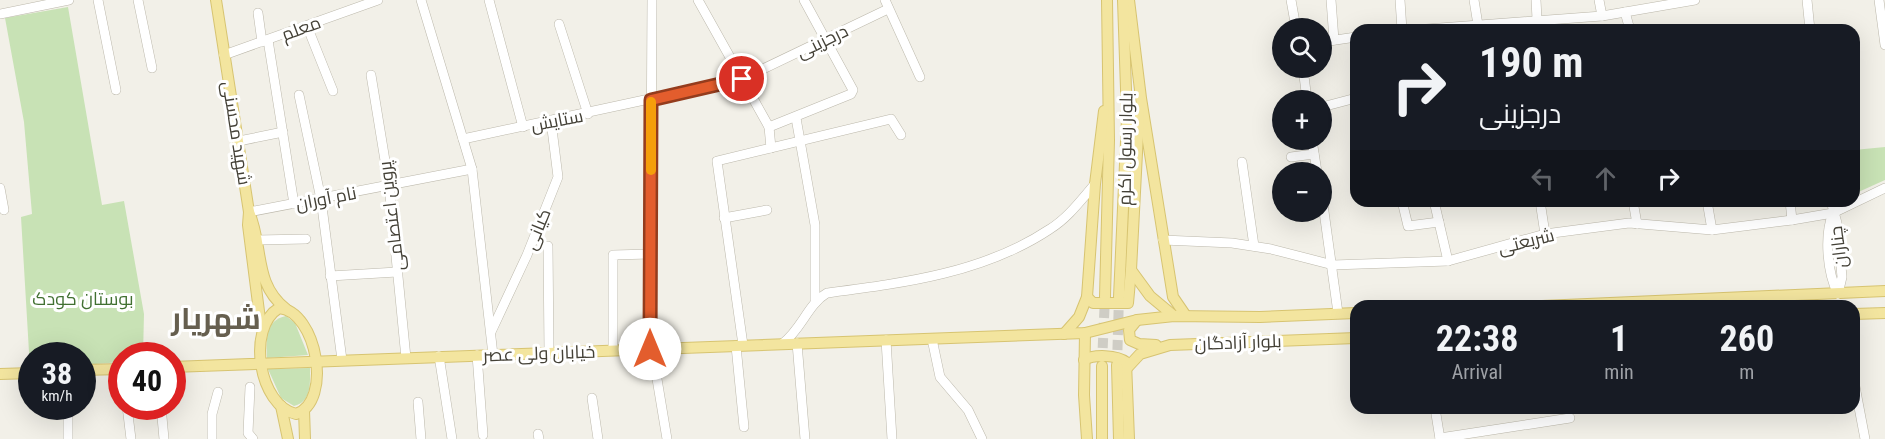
<!DOCTYPE html>
<html lang="en">
<head>
<meta charset="utf-8">
<style>
	:root { --surface:#171b24; --page:#20242c; --text:#f1f3f6; --muted:#9ea1a6 }
	body { margin:0; font-family:"Roboto Condensed",Cairo,sans-serif; background:var(--page); color:var(--text); height:100vh; display:flex; flex-direction:column; font-size:22px; white-space:nowrap }
	* { box-sizing:border-box; margin:0 }
	p { font-size:20px; color:var(--muted) }
	.icon { flex:none; width:33px; height:33px; fill:none; stroke:currentColor; stroke-width:2; stroke-linecap:round; stroke-linejoin:round }
	.map { position:relative; flex:1; overflow:hidden }
	.panel { position:absolute; left:1350px; top:300px; width:510px; height:114px; display:flex; flex-direction:column; background:var(--surface); border-radius:18px; box-shadow:0 6px 24px #0002 }
	.panel>* { flex:none }
	.guide { position:absolute; left:1350px; top:24px; width:510px; height:183px; border-radius:18px; box-shadow:0 6px 24px #0002; background:#171b24; color:var(--text); overflow:hidden }
	.fabs { position:absolute; left:1272px; top:18px; display:grid; gap:12px }
	.fabs a { display:grid; place-items:center; width:60px; height:60px; border-radius:50%; background:var(--surface); box-shadow:0 6px 24px #0002; font-size:30px }
	.speed { position:absolute; left:18px; top:342px; display:flex; gap:12px; font-size:30px; font-weight:700; text-align:center }
	.speed>* { display:grid; place-content:center; width:78px; height:78px; border-radius:50%; background:var(--surface); box-shadow:0 6px 24px #0002; line-height:1 }
	.speed small { font-size:15px; font-weight:400 }
	.speed .limit { border:9px solid #d22; background:#fff; color:#111 }
	.pin { position:absolute; display:grid; place-items:center; width:51px; height:51px; color:#fff; margin:-26px; border:3px solid #fff; border-radius:50%; box-shadow:0 2px 6px #0007 }
	.me { position:absolute; width:66px; margin:-33px; rotate:0deg; stroke-linejoin:round; filter:drop-shadow(0 0 4px #0008) }
	.turn { display:flex; align-items:center; gap:21px; height:126px; padding:0 30px; font-size:27px }
	.turn .icon { width:78px; height:78px; stroke-width:2.5 }
	.turn b { display:block; font-size:42px; line-height:51px }
	.lanes { display:flex; align-items:center; height:57px; padding:0 30px; background:#0003; justify-content:center; gap:30px; direction:ltr }
	.lanes .off { opacity:.35 }
	.eta { display:flex; justify-content:space-evenly; align-items:center; height:102px; text-align:center }
	.eta b { font-size:36px; font-weight:700; line-height:42px }
	.map>svg:first-child { display:block }
	.green { fill:#c8e2b5 }
	.lines { fill:none; stroke-linecap:round; stroke-linejoin:round }
	.major-tunnel { stroke:#cfcdc5; stroke-width:10; stroke-dasharray:10 5; stroke-linecap:butt }
	.minor-casing { stroke:#bcb8ab; stroke-width:10 }
	.major-casing { stroke:#d7c471; stroke-width:12 }
	.minor { stroke:#fff; stroke-width:9 }
	.major { stroke:#f3e59f; stroke-width:10 }
	.route-casing { stroke:#943c1d; stroke-width:15 }
	.route { stroke:#e35d2d; stroke-width:10 }
	.slow { stroke:#f59e0b; stroke-width:10 }
	.labels { text-anchor:middle; dominant-baseline:central; stroke-width:6; stroke-linejoin:round; paint-order:stroke }
	.street-label { font-size:18px; fill:#444137; stroke:#fff }
	.park-label { font-size:18px; fill:#417031; stroke:#fff }
	.town-label { font-size:30px; font-weight:bold; fill:#665f4f; stroke:#fff }
</style>
</head>
<body>
<div class="map">
<svg width="1885" height="439" viewBox="0 0 1885 439">
	<rect width="100%" height="100%" fill="#f2f0e8"/>
	<g class="green">
		<path d="M68,7L102,205L124,201L144,314L143,355L122,356L121,362L83,365L82,356H32L30,369L21,217L32,214L24,122L5,18Z"/>
		<path d="M1885,147V180L1854,194V150Z"/>
		<path d="M286,316L295,323L308,355L267,358C266,341 265,320 286,316Z"/>
		<path d="M310,368C310,382 312,402 294,406L281,398L268,369Z"/>
	</g>
	<g class="lines">
		<g class="major-tunnel">
			<path d="M1102,363L1105,297"/>
			<path d="M1117,365L1119,297"/>
		</g>
		<g class="minor-casing">
			<g id="minor">
				<path d="M98,0L116,90"/>
				<path d="M138,0L152,68"/>
				<path d="M421,0L472,169L493,355"/>
				<path d="M489,0L523,127"/>
				<path d="M698,0L769,127L771,148"/>
				<path d="M885,0L920,77"/>
				<path d="M1291,0L1296,28"/>
				<path d="M1331,0L1334,40"/>
				<path d="M1400,0L1402,30"/>
				<path d="M1474,0L1478,25"/>
				<path d="M1536,0L1537,19"/>
				<path d="M1599,0L1602,16"/>
				<path d="M1807,0L1810,30"/>
				<path d="M1879,0L1885,45"/>
				<path d="M1625,12L1630,30"/>
				<path d="M258,13L262,42"/>
				<path d="M0,14L69,0"/>
				<path d="M559,24L588,114"/>
				<path d="M307,26L333,91"/>
				<path d="M1413,30L1602,16L1695,0"/>
				<path d="M268,40L294,204"/>
				<path d="M1322,42L1356,37"/>
				<path d="M224,55L378,0"/>
				<path d="M1303,68L1307,100"/>
				<path d="M371,75L389,185L406,358"/>
				<path d="M299,95L321,199L342,360"/>
				<path d="M1322,107L1356,98"/>
				<path d="M796,118L815,225V300"/>
				<path d="M769,127L851,94L853,90L804,0"/>
				<path d="M463,139L742,79L888,9"/>
				<path d="M1312,140L1317,172"/>
				<path d="M239,141L283,132"/>
				<path d="M1291,157L1314,154"/>
				<path d="M1242,162L1254,246"/>
				<path d="M0,188L4,210"/>
				<path d="M1322,197L1338,313"/>
				<path d="M1402,201L1408,226L1439,222"/>
				<path d="M1434,201L1448,261"/>
				<path d="M1540,201L1545,234"/>
				<path d="M1633,201L1637,224"/>
				<path d="M1707,201L1712,230"/>
				<path d="M1790,201L1792,220"/>
				<path d="M1831,201L1837,223L1842,277L1838,294"/>
				<path d="M249,212L472,169"/>
				<path d="M1833,213C1824,236 1827,272 1838,294"/>
				<path d="M724,218L767,210"/>
				<path d="M257,240L306,239"/>
				<path d="M1163,240L1232,243L1271,249L1333,265L1448,261L1545,234L1629,223L1712,230L1792,220L1833,213L1885,188"/>
				<path d="M548,246L549,352"/>
				<path d="M330,276L397,272"/>
				<path d="M491,332L527,255L558,177L551,121"/>
				<path d="M932,339L940,377L968,410L982,439"/>
				<path d="M886,340L892,439"/>
				<path d="M797,343L805,439"/>
				<path d="M782,344C802,329 807,305 827,293C904,283 984,273 1050,229C1068,218 1081,200 1095,184"/>
				<path d="M743,345L717,161L891,119L901,135"/>
				<path d="M736,346L744,427"/>
				<path d="M650,349L652,0"/>
				<path d="M652,349L667,439"/>
				<path d="M613,350V255L650,254"/>
				<path d="M477,355L483,435"/>
				<path d="M439,356L452,439"/>
				<path d="M1854,381L1865,439"/>
				<path d="M250,387L248,433L253,439"/>
				<path d="M592,398L598,439"/>
				<path d="M418,402L421,439"/>
				<path d="M68,406V439"/>
				<path d="M127,406L131,439"/>
				<path d="M161,406L164,439"/>
				<path d="M1435,408L1440,439"/>
				<path d="M538,434L539,439"/>
				<path d="M1440,438L1570,418"/>
				<path d="M212,439V414L218,392"/>
			</g>
		</g>
		<g class="major-casing">
			<g id="major">
				<path d="M216,0L249,212"/>
				<path d="M1129,0L1141,98L1173,297L1186,316"/>
				<path d="M1139,114L1131,270L1150,296L1174,316"/>
				<path d="M1087,297L1093,303H1128L1131,270"/>
				<path d="M1105,297L1109,140L1107,0"/>
				<path d="M1119,297L1127,119L1123,0"/>
				<path d="M1542,306L1885,291"/>
				<path d="M279,308C317,311 333,402 296,414C259,406 246,328 279,308Z"/>
				<path d="M1854,314L1885,313"/>
				<path d="M1137,320L1129,330L1130,340L1139,344L1156,345"/>
				<path d="M261,327L248,225L249,212C264,247 253,283 286,309"/>
				<path d="M1085,333L1084,395L1087,439"/>
				<path d="M1064,334L1079,317L1087,297L1095,184L1104,111"/>
				<path d="M1084,360C1094,354 1117,355 1126,362L1129,439"/>
				<path d="M1117,365L1119,439"/>
				<path d="M172,367L1085,333L1137,320L1174,316L1260,317L1356,313"/>
				<path d="M1127,368L1140,354L1170,345L1356,338"/>
				<path d="M82,370L122,369"/>
				<path d="M0,374L32,373"/>
				<path d="M281,406L288,439"/>
				<path d="M304,410L305,439"/>
				<path d="M1102,439V366"/>
			</g>
		</g>
		<use href="#minor" class="minor"/>
		<use href="#major" class="major"/>
	</g>
	<g class="lines">
		<g class="route-casing">
			<path id="route" d="M650,349L651,100L742,79"/>
		</g>
		<use href="#route" class="route"/>
		<path class="slow" d="M651,170V102"/>
	</g>
	<g class="labels">
		<g class="street-label">
			<text transform="translate(301 28) rotate(-20)">معلم</text>
			<text transform="translate(822 41) rotate(-26)">درجزینی</text>
			<text transform="translate(557 120) rotate(-11)">ستایش</text>
			<text transform="translate(237 133) rotate(81)">شهید محسنی</text>
			<text transform="translate(1125 149) rotate(-89)">بلوار رسول اکرم</text>
			<text transform="translate(326 198) rotate(-11)">نام آوران</text>
			<text transform="translate(391 216) rotate(-97)">پروین اعتصامی</text>
			<text transform="translate(537 229) rotate(-68)">کیانی</text>
			<text transform="translate(1526 241) rotate(-14)">شریعتی</text>
			<text transform="translate(1838 247) rotate(-97)">چناران</text>
			<text transform="translate(1238 342) rotate(-2)">بلوار آزادگان</text>
			<text transform="translate(539 353) rotate(-2)">خیابان ولی عصر</text>
		</g>
		<g class="park-label">
			<text x="83" y="298">بوستان کودک</text>
		</g>
		<g class="town-label">
			<text x="216" y="318">شهریار</text>
		</g>
	</g>
</svg>
<div class="fabs">
<a><svg class="icon" aria-label="search" viewBox="0 0 24 24"><circle cx="10" cy="10" r="6"/><path d="M15 15l6 6"/></svg></a>
<a>+</a>
<a>−</a>
</div>
<div class="speed"><div>38<small>km/h</small></div><div class="limit">40</div></div>
<div class="pin" style="left:742px;top:79px;background:#d93025"><svg class="icon" aria-label="arrive" viewBox="0 0 24 24"><path d="M6 21V4h12l-3 4 3 4H6"/></svg></div>
<svg class="me" style="left:650px;top:349px" viewBox="-20 -20 40 40"><circle r="19" fill="#fff"/><path d="M0-13L10 11 0 6-10 11z" fill="#e35d2d"/></svg>
<div class="guide">
<div class="turn"><svg class="icon" aria-label="right" viewBox="0 0 24 24"><path d="M7 20v-9h11M14 6l5 5-5 5"/></svg><div><b>190 m</b>درجزینی</div></div>
<div class="lanes"><svg class="icon off" aria-label="left" viewBox="0 0 24 24"><path d="M17 20v-9H6M10 6l-5 5 5 5"/></svg><svg class="icon off" aria-label="ahead" viewBox="0 0 24 24"><path d="M12 20V5M6 11l6-6 6 6"/></svg><svg class="icon" aria-label="right" viewBox="0 0 24 24"><path d="M7 20v-9h11M14 6l5 5-5 5"/></svg></div>
</div>
<section class="panel">
<div class="eta">
<div><b>22:38</b><p>Arrival</p></div>
<div><b>1</b><p>min</p></div>
<div><b>260</b><p>m</p></div>
</div>
</section>
</div>
</body>
</html>
